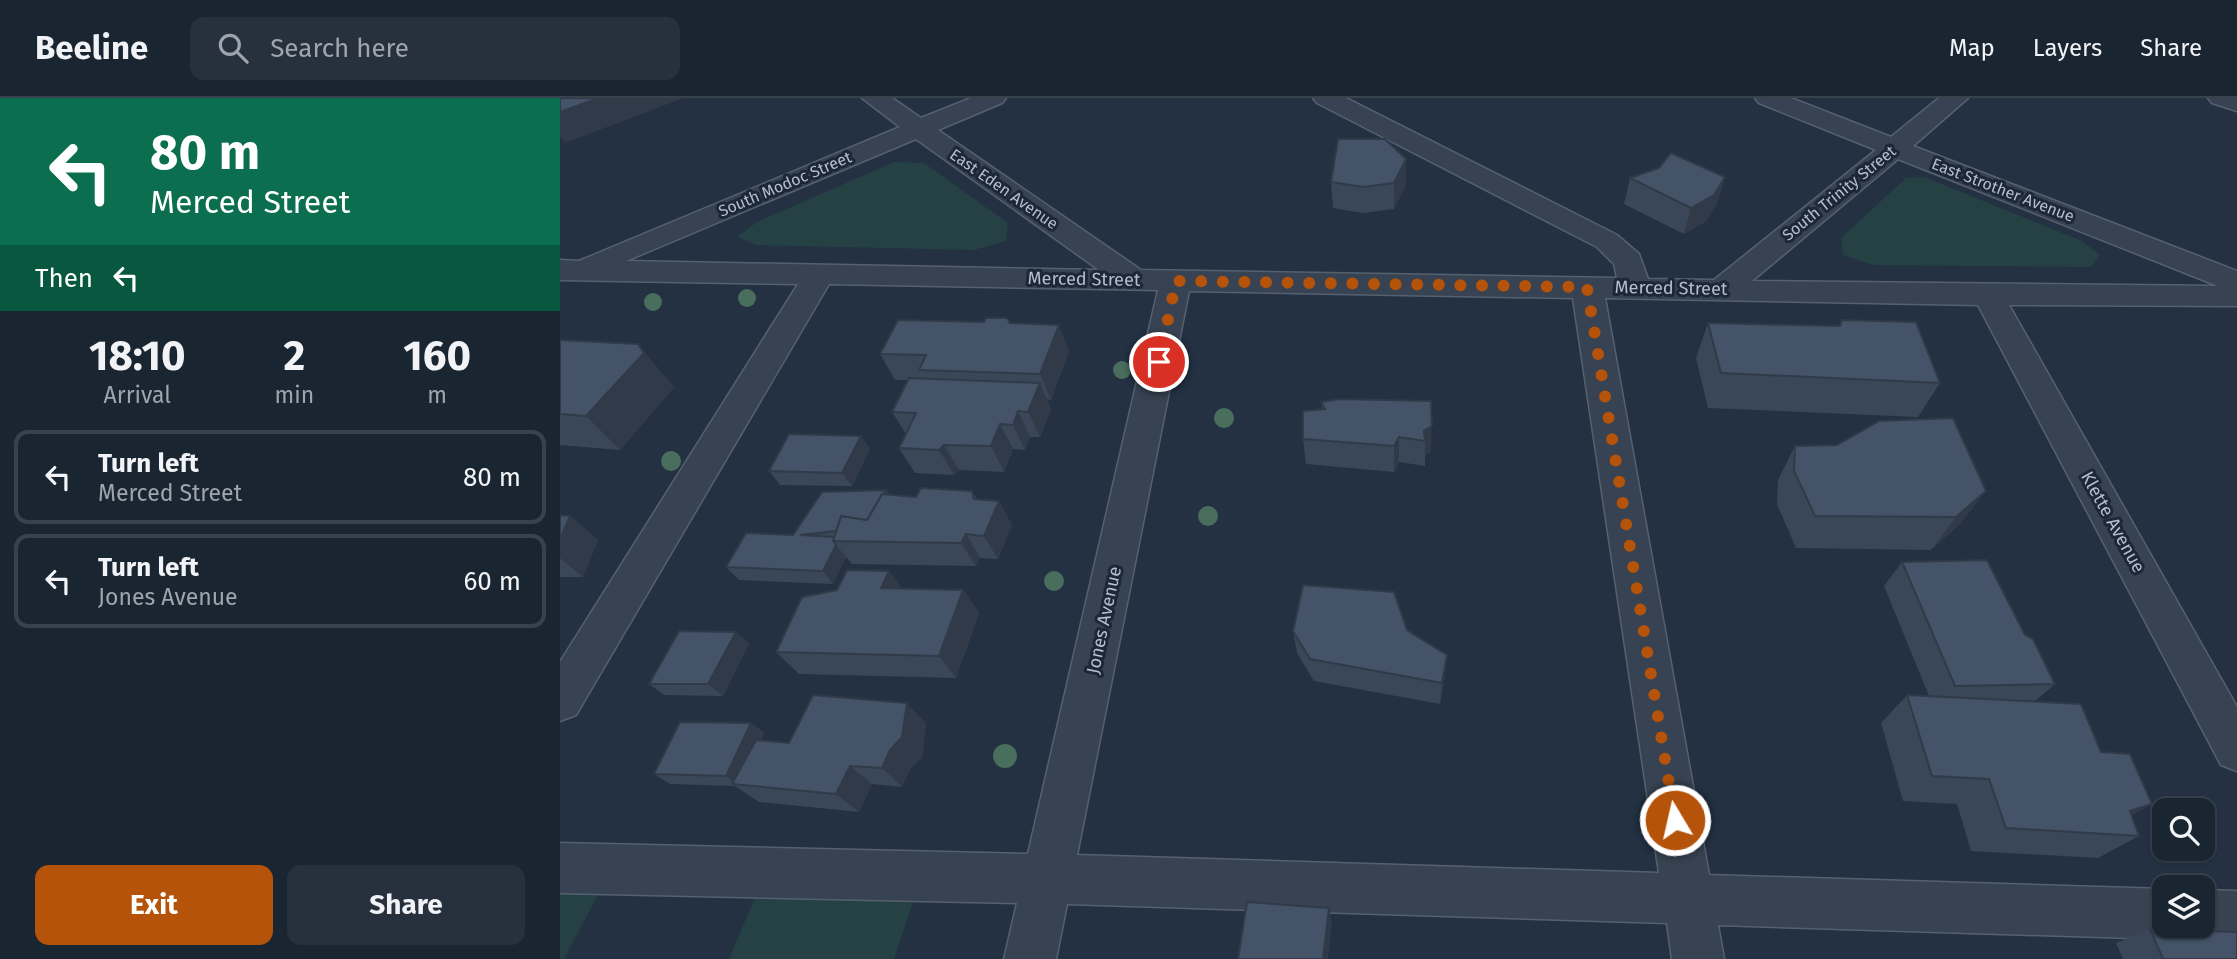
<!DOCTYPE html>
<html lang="en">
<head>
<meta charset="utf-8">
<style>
	:root { --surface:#1a2532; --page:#27313e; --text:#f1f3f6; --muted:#9fa5ac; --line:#38424d; --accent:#b45309 }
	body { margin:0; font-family:"Fira Sans",sans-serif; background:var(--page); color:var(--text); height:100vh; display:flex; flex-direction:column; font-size:26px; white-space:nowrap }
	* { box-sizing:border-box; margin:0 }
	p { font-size:23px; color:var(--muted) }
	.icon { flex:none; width:38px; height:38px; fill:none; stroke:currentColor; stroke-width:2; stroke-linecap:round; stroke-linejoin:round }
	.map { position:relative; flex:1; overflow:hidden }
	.panel { display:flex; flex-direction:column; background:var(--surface); width:560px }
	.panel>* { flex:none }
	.banner { background:#0b6e4f; color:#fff; overflow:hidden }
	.controls { position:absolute; left:1592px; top:700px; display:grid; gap:14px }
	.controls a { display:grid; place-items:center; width:63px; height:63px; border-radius:14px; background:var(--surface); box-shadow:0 2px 5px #0004,0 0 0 2px var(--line); font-size:35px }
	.pin { position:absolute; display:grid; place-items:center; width:60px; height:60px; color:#fff; margin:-30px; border:4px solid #fff; border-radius:50%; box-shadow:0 2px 7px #0007 }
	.me { position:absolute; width:77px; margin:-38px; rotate:351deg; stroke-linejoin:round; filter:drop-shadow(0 0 5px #0008) }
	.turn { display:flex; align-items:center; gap:24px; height:147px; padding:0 35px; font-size:32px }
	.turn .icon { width:91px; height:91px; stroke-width:2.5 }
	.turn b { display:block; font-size:49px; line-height:60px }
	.then { display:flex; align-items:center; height:66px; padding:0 35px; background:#0003; gap:14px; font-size:26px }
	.eta { display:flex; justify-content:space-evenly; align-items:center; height:119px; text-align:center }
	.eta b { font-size:42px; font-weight:700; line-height:49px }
	.cta { display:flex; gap:14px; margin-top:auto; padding:14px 35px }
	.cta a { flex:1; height:80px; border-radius:14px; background:var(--accent); color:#fff; font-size:28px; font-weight:700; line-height:80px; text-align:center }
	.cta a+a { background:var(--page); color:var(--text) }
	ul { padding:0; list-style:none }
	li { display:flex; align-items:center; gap:21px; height:94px; margin:0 14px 10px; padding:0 21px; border:4px solid var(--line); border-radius:14px }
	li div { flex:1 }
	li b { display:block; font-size:26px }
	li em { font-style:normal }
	header { display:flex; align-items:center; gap:42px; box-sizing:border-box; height:98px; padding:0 35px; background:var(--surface); border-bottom:2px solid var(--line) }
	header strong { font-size:33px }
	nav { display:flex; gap:38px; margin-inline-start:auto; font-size:24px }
	.search { width:490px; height:63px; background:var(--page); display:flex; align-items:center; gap:18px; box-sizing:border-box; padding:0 24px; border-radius:14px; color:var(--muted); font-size:26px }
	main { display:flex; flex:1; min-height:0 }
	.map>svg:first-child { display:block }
	.green { fill:#254144 }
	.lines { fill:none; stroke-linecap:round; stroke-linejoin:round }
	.minor-casing { stroke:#55616f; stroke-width:3 }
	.minor { fill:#374352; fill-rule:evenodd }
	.tree { fill:#4a6e5e }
	.wall { fill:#3a4759 }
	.shaded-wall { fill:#303a48 }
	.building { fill:#445367; stroke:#303a48; stroke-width:2 }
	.route { stroke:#b45309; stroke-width:12; stroke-dasharray:0 21.6 }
	.labels { text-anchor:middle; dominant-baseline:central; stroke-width:6; stroke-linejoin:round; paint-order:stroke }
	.far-street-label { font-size:16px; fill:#b4becc; stroke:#1c2837 }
	.street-label { font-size:18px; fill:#b4becc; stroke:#1c2837 }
</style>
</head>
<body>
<header>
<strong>Beeline</strong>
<div class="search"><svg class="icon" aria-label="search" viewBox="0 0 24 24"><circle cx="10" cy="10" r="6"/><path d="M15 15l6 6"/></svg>Search here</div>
<nav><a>Map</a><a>Layers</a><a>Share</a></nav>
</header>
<main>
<section class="panel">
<div class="banner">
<div class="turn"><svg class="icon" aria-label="left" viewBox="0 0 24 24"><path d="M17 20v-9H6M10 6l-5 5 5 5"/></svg><div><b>80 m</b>Merced Street</div></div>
<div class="then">Then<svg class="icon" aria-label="left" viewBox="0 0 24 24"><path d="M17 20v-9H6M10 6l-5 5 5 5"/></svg></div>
</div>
<div class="eta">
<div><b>18:10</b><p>Arrival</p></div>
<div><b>2</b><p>min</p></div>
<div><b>160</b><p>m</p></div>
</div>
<ul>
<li><svg class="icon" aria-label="left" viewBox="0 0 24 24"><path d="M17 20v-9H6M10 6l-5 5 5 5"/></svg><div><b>Turn left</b><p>Merced Street</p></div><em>80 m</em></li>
<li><svg class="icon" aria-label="left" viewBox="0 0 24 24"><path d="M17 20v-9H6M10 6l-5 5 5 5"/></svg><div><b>Turn left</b><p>Jones Avenue</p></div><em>60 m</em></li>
</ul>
<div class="cta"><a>Exit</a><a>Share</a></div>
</section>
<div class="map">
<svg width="1677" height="861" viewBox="0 0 1677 861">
	<rect width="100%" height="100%" fill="#233143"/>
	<g class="green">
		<path d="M334,64L364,65L448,125L446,143L414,152L196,147L177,139L197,124Z"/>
		<path d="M1364,79L1522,143L1540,157L1531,169L1312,167L1283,157L1281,140L1346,80Z"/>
		<path d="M0,791L40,793L4,861H0Z"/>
		<path d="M196,797L354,801L334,861H169Z"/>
	</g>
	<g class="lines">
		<g class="minor-casing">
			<g id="minor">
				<path d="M302,0H332L361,20L411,0H446L442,5L378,32L581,172L1057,180L1054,166L1037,149L757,5L753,0H786L1057,137L1079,156L1088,181L1154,182L1316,52L1199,5L1195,0H1231L1331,39L1379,0H1408L1353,48L1677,173V208L1449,207L1677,609V673L1661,667L1418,207L1045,200L1149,777L1605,791V828H1643V792L1677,793V843L1643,842L1625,835L1624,832L1605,841L1158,827L1164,861H1112L1107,825L507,806L496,861H444L457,805L0,795V745L468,756L598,192L269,186L16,617L0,623V564L238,186L0,182V162L19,163L340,29ZM356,41L539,172L66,163ZM1338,61L1658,188L1192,183ZM629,193L1013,200L1099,775L517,757Z"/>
				<path d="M1648,0H1677V13L1652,5Z"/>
			</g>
		</g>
		<use href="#minor" class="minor"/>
	</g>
	<g class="tree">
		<circle cx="187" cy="200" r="9"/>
		<circle cx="93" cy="204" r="9"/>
		<circle cx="562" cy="272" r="9"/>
		<circle cx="664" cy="320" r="10"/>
		<circle cx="111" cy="363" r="10"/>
		<circle cx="648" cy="418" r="10"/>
		<circle cx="494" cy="483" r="10"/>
		<circle cx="445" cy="658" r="12"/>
	</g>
	<g class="wall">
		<path d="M778,41L846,87L834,111L803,115L773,110L771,84Z"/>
		<path d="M1165,79L1157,105L1146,123L1124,136L1064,106L1070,80Z"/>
		<path d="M1282,222L1380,285L1358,319L1148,310L1136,260L1148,225L1280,228Z"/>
		<path d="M450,225L509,253L491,302L487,301L491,311L480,339H470L465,352L453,351L444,374L399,372L394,377L355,375L339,350L346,336L332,314L348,282H335L320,256Z"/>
		<path d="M0,242L107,281L114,289L60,352L0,347Z"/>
		<path d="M871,303V354L865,357V368L839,364L834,374L746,366L743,341L762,311L761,304Z"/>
		<path d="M301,338L310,351L292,388L220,387L209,373Z"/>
		<path d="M1235,348L1426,393L1400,426L1371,452L1236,450L1217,406L1218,382Z"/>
		<path d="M326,392L328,396L356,399L412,393L417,401L439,403L452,427L438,461L420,460L416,468L292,466L286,459L273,486L179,482L166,469Z"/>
		<path d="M0,417L10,418L38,442L23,479H0Z"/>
		<path d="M1342,464L1465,537L1495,586L1474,604L1541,654L1572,717L1579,738L1538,760L1411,753L1397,706L1343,703L1321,625L1347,597L1369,598L1324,488Z"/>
		<path d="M343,491L403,492L419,515L396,580L239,576L216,554Z"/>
		<path d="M847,532L885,578L880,606L754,583L737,555L733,533Z"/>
		<path d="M176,534L189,546L163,598L104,597L89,586Z"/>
		<path d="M191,625L204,635L201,642L229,645L366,625L362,659L350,671L342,689L312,686L299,714L199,704L175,688L110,686L94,676Z"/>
		<path d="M1590,831L1677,861H1563L1556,845Z"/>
	</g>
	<g class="shaded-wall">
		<path d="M38,0H124L5,45L0,38V14Z"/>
		<path d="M846,61V87L834,111V85Z"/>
		<path d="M1165,79L1157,105L1146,123L1124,136L1131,110Z"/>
		<path d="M499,227L509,253L491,302L480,276Z"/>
		<path d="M78,246L114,289L60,352L26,318Z"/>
		<path d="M480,285L491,311L480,339L468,314Z"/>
		<path d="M458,313L470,339L465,352L453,327Z"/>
		<path d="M440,326L453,351L444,374L431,348Z"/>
		<path d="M872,328L871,354L865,357V343L864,333Z"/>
		<path d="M301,338L310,351L292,388L282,375Z"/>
		<path d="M839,339V364L834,374V348Z"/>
		<path d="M384,347L399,372L394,377L379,352Z"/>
		<path d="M1426,393L1400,426L1371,452L1396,419Z"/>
		<path d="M439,403L452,427L438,461L424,438Z"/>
		<path d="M10,418L38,442L23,479L0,460V441Z"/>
		<path d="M406,436L420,460L416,468L401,445Z"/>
		<path d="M276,447L286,459L273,486L263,473Z"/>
		<path d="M329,473L347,496L321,490Z"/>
		<path d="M403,492L419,515L396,580L379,558Z"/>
		<path d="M176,534L189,546L163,598L148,586Z"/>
		<path d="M887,557L885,578L880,606L882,585Z"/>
		<path d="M347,605L366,625L362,659L350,671L342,689L322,670Z"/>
		<path d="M191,625L204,635L181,687H178L166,678Z"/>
		<path d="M290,668L312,686L299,714L276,696Z"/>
		<path d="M1592,706L1550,730L1570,713Z"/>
		<path d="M769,810L772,825L768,861H763Z"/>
	</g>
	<g class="building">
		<path d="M0,0H38L0,14Z"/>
		<path d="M778,41H825L846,61L834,85L803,89L771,84Z"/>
		<path d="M1111,55L1165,79L1154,97L1131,110L1070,80L1099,70Z"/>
		<path d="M426,220H447L450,225L499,227L480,276L359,272L366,257L320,256L338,222L424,224Z"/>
		<path d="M1282,222L1356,224L1380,285L1161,275L1148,225L1280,228Z"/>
		<path d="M0,242L78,246L84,255L26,318L0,316Z"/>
		<path d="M349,280L480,285L468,314L458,313L453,327L440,326L431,348L384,347L379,352L339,350L356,315L332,314Z"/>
		<path d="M780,301L871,303L872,328L864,333L865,343L839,339L834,348L743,341V313L765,311L761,304Z"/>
		<path d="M1393,320L1426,393L1396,419L1255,418L1234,373L1235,348L1277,347L1319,323Z"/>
		<path d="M229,336L301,338L282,375L209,373Z"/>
		<path d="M361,390L412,393L414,401L439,403L424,438L406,436L401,445L273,443L281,418L307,422L322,396L356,399Z"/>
		<path d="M326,392L324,396H322L307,422L281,418L276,433L240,437L274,439L273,443L276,447L263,473L166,469L186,435L233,437L262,394Z"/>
		<path d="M0,417L10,418L0,441Z"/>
		<path d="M1427,462L1465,537L1473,541L1495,586L1395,588L1342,464Z"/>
		<path d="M287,472L329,473L321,490L403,492L379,558L216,554L242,499L277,492Z"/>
		<path d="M743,487L834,494L847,532L887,557L882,585L750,561L733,533Z"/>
		<path d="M119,533L176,534L148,586H89Z"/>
		<path d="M253,597L347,605L342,639L330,652L322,670L290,668L276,696L172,686L196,642L229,645Z"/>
		<path d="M1347,597L1521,606L1541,654L1570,656L1592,706L1570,713L1579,738L1446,730L1429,681L1372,678Z"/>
		<path d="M120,624L191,625L166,678L94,676Z"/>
		<path d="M687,804L769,810L763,861H678Z"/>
		<path d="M1590,831L1677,834V861H1603Z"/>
	</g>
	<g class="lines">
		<path class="route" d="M599,264L616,183L1027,189L1115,722"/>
	</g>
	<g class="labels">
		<g class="far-street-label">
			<text transform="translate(225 86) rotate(-23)">South Modoc Street</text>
			<text transform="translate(444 91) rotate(35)">East Eden Avenue</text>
			<text transform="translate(1443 92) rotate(21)">East Strother Avenue</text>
			<text transform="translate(1279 95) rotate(-39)">South Trinity Street</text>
		</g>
		<g class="street-label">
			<text transform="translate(524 181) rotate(1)">Merced Street</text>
			<text transform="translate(1111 190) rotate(1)">Merced Street</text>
			<text transform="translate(1553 424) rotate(61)">Klette Avenue</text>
			<text transform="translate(544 522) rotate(-78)">Jones Avenue</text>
		</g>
	</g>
</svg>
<div class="controls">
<a><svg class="icon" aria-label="search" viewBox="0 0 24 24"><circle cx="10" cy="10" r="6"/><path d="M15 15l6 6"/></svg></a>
<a><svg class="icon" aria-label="layers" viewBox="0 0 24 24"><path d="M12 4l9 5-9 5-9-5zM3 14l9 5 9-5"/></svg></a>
</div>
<div class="pin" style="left:599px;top:264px;background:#d93025"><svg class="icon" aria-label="arrive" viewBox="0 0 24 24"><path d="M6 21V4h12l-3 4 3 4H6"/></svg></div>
<svg class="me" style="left:1115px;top:722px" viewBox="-20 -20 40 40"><circle r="17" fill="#b45309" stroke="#fff" stroke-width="3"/><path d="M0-11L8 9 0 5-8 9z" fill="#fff"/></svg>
</div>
</main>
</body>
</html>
